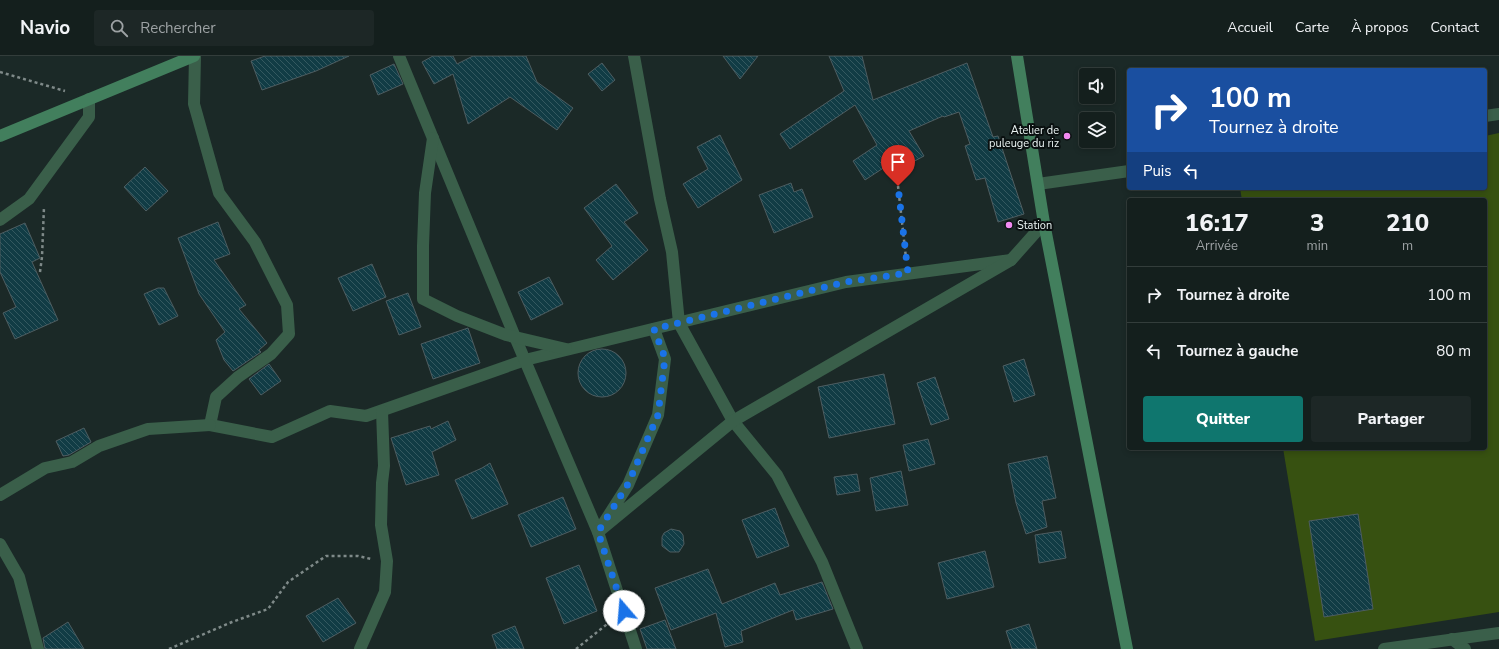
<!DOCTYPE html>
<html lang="fr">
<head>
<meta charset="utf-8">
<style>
	:root { --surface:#141f1d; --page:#1d2726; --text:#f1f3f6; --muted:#9da2a4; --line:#333d3b; --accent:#0f766e }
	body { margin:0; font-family:"Nunito Sans",sans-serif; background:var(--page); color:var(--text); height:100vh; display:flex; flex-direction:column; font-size:15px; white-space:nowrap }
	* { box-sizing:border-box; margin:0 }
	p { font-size:13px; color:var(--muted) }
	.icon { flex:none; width:22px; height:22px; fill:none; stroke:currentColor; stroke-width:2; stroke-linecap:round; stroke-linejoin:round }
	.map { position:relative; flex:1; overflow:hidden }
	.details { position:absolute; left:1127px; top:142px; width:360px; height:252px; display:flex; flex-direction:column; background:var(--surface); border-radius:4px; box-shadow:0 2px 6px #0003,0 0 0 1px var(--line) }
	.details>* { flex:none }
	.hud { position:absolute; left:1127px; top:12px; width:360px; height:122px; border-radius:4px; box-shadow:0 2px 6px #0003,0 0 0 1px var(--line); background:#1a4fa0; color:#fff; overflow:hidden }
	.controls { position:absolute; left:1079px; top:12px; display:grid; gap:8px }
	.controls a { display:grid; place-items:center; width:36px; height:36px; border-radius:4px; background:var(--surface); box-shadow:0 2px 6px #0003,0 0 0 1px var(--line); font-size:20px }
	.pin { position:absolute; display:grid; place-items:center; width:34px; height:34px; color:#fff; margin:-41px -17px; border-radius:50% 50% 50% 0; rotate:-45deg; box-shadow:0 0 4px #0007 }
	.pin .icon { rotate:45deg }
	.me { position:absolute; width:44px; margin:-22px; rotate:342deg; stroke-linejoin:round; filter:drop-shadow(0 0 3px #0008) }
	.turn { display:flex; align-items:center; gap:14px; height:84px; padding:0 16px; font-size:18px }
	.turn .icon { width:52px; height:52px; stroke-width:2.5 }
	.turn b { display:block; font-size:28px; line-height:34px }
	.then { display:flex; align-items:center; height:38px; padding:0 16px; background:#0003; gap:8px; font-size:15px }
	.eta { display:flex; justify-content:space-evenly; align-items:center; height:68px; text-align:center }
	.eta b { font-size:24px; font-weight:800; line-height:28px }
	.primary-button { display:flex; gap:8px; margin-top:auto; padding:8px 16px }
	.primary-button a { flex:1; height:46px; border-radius:4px; background:var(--accent); color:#fff; font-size:16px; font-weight:800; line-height:46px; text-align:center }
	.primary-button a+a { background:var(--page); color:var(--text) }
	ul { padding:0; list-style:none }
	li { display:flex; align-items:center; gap:12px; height:56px; padding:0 16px; border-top:1px solid var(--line) }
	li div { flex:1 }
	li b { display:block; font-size:15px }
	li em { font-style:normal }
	header { display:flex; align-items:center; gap:24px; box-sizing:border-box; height:56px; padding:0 20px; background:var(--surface); border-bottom:1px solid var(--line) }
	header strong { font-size:19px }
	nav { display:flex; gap:22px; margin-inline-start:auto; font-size:14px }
	.search { width:280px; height:36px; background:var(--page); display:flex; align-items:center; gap:10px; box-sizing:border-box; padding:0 14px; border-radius:4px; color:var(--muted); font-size:15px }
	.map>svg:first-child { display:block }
	.pitch { fill:#375111 }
	.building { fill:url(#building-back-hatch); stroke:#4e5d61 }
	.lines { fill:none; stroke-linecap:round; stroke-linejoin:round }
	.path { stroke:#7f8a89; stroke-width:2.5; stroke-dasharray:3 3; stroke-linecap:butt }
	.street { stroke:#3a5f4a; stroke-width:12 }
	.secondary { stroke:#427f5d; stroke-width:12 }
	.route { stroke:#1a73e8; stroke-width:7; stroke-dasharray:0 12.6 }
	.poi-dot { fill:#f38af1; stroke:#0a1010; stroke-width:1.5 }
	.labels { text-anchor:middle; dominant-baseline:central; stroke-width:4; stroke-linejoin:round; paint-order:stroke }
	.poi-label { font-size:11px; fill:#eaf3f2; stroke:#0a1010; text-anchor:end }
</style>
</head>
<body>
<header>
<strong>Navio</strong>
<div class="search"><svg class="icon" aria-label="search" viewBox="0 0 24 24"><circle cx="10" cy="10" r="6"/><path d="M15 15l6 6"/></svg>Rechercher</div>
<nav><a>Accueil</a><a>Carte</a><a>À propos</a><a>Contact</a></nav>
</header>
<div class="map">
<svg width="1499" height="593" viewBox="0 0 1499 593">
	<defs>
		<pattern id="building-back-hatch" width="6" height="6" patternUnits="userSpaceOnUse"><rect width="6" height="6" fill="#113c45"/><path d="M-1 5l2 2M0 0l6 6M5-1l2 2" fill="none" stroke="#345960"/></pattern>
	</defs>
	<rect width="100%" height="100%" fill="#1b2927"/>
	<path class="pitch" d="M1499,77V556L1315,585L1283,392H1485V144H1242L1240,132H1485V80Z"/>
	<g class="building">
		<path d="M265,0H349L316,15L262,34L251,5Z"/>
		<path d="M433,0H453L457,8L473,0H526L537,26L573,52L557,74L510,41L468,68L453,18L434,28L422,6Z"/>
		<path d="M723,0H758L740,23Z"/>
		<path d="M829,0H862L873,44L967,7L993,81L998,80L1024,158L998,166L985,122L976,124L965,90L970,88L959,56L944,61L943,60L909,75L924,100L892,117L888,109L865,124L853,105L877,89L855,49L790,93L780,78L844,35Z"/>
		<path d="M602,7L615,24L602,35L588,18Z"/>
		<path d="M394,8L403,28L378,39L370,19Z"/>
		<path d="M720,79L742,124L698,152L683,128L708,113L697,91Z"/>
		<path d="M145,111L168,135L146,155L124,131Z"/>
		<path d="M791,127L794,136L802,133L813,161L774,177L759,139Z"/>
		<path d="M616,128L638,157L624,166L648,194L613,224L596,204L612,190L584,152Z"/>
		<path d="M218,166L230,198L214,204L246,249L239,253L267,287L259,294L261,296L233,315L224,304L216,284L225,276L199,238L178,182Z"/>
		<path d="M25,167L40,202L32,206L58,264L15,283L3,257L16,251L0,216V178Z"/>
		<path d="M372,208L386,241L353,255L338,222Z"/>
		<path d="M549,221L563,248L531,264L518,236Z"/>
		<path d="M158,232H164L178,260L159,269L144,238Z"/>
		<path d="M408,237L421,271L399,279L386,245Z"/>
		<path d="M468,272L480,307L433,323L421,288Z"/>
		<circle cx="602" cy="317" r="24"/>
		<path d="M1024,303L1035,339L1014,346L1003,310Z"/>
		<path d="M269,308L281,325L261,339L249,323Z"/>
		<path d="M884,318L895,368L829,382L818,331Z"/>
		<path d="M935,321L949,363L931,369L917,327Z"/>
		<path d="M448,365L456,384L432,396L439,419L406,429L391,382L430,370L431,373Z"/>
		<path d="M84,372L91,386L69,399L63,400L56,385Z"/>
		<path d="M928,383L935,408L909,415L903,389Z"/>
		<path d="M1047,400L1056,442L1042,445L1047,471L1026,478L1016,447L1008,408Z"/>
		<path d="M490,407L508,448L472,463L455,424L482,412Z"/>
		<path d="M901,415L908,449L876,455L870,422Z"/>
		<path d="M857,418L860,435L837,439L834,421Z"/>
		<path d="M563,441L576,473L531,491L518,459Z"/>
		<path d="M775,452L789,490L757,502L742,464Z"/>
		<path d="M1358,458L1373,553L1324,561L1309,465Z"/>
		<path d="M671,473L680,475L683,479L684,488L679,496H670L662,490V481L664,477Z"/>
		<path d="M1061,475L1066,502L1039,507L1035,479Z"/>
		<path d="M985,495L994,531L947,543L938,507Z"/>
		<path d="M579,509L597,555L564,568L546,522Z"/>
		<path d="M708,513L722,548L775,527L780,539L822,526L833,553L796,564L793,554L741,575L743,586L725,591L716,557L671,574L655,532Z"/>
		<path d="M338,542L356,567L323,586L306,560Z"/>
		<path d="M665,564L676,593H647L640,573Z"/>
		<path d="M68,566L84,593H45L43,582Z"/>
		<path d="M1029,568L1037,593H1012L1006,575Z"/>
		<path d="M515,570L524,593H497L492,579Z"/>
	</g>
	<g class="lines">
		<g class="path">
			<path d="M0,16L65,35"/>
			<path d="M898,130L906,202"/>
			<path d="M40,216L42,201L44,151"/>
			<path d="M169,593L232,566L268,553L288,526L326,500H358L371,503"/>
			<path d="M576,593L611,565"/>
		</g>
		<g class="street">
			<path d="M195,0L194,48L219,137L255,186L287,249L289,278L271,298L238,321L216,341L210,369L272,381L330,355L366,360L525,304L846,226L1011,204"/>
			<path d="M399,0L515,281L598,476L636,593"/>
			<path d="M634,0L660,143L672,196L679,267L733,365L777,419L822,506L857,593"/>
			<path d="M1485,60L1499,58"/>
			<path d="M433,82L425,137L423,190V243L457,260L506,279L566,293"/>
			<path d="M1038,128L1129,115"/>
			<path d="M0,164L29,143L89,61V43"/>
			<path d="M654,273L665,303L658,359L628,429L598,476L733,365L1011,204L1044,167"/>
			<path d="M0,439L45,412L72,406L99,390L148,373L210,369"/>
			<path d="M0,488L19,521L38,593"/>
			<path d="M1452,583L1465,593"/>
			<path d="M360,593L385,536L387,505L381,469L382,427L384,410L382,355"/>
			<path d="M1384,593L1499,577"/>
		</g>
		<g class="secondary">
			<path d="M1017,0L1044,167L1127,593"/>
			<path d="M0,80L194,0"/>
		</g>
	</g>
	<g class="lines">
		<path class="route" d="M624,555L598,476L628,428L658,359L665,302L654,273L846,226L908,217L898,130"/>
	</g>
	<g class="poi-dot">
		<circle cx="1067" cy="80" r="4"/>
		<circle cx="1009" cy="169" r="4"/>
	</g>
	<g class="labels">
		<g class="poi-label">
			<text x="1059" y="74">Atelier de<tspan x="1059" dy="13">puleuge du riz</tspan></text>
			<text x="1017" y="169" text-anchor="start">Station</text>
		</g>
	</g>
</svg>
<div class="controls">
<a><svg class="icon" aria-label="sound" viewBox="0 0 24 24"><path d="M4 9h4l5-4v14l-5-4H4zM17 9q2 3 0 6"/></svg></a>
<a><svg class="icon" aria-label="layers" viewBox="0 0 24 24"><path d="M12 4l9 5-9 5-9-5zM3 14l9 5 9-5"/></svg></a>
</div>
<div class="pin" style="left:898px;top:130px;background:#d93025"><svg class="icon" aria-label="arrive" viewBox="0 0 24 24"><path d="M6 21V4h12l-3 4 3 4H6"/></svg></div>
<svg class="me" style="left:624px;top:555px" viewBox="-20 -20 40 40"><circle r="19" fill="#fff"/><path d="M0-13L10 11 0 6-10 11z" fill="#1a73e8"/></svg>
<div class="hud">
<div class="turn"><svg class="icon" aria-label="right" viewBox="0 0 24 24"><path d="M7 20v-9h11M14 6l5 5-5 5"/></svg><div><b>100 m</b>Tournez à droite</div></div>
<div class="then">Puis<svg class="icon" aria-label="left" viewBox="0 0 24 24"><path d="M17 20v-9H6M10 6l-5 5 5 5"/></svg></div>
</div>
<section class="details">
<div class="eta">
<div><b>16:17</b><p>Arrivée</p></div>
<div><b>3</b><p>min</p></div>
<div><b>210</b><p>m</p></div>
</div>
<ul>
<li><svg class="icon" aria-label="right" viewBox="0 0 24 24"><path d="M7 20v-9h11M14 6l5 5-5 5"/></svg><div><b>Tournez à droite</b></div><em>100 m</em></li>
<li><svg class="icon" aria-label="left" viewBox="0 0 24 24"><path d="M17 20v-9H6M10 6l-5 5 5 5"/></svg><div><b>Tournez à gauche</b></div><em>80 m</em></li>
</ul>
<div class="primary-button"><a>Quitter</a><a>Partager</a></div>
</section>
</div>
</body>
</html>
